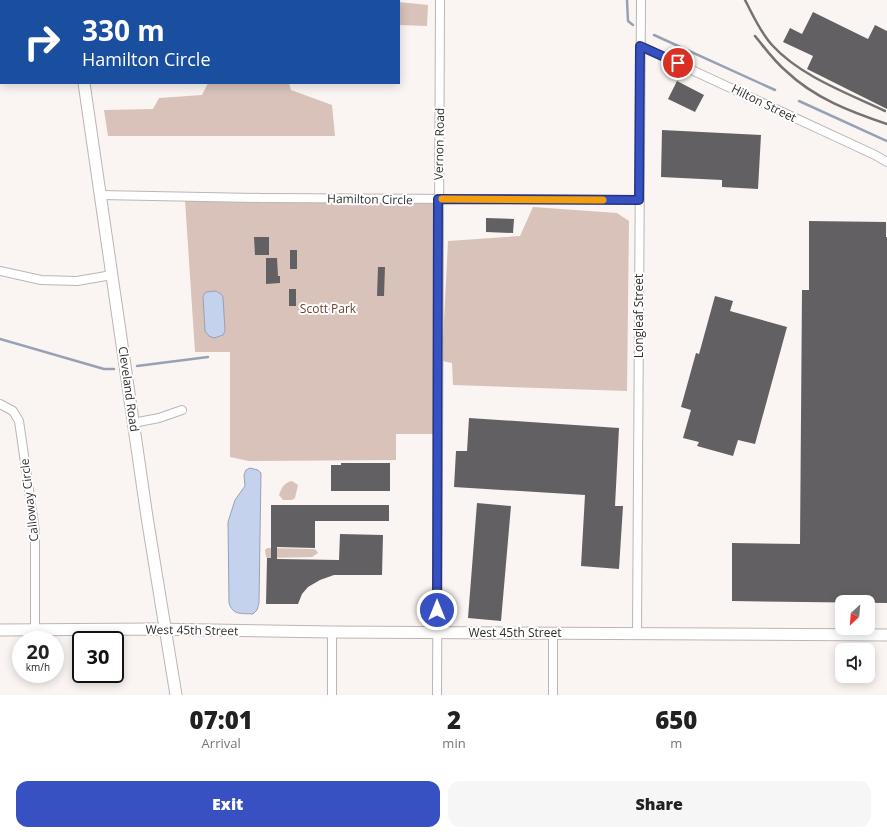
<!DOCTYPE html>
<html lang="en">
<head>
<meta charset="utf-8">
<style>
	:root { --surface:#fff; --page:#f6f6f6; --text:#222; --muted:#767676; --accent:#3751c3 }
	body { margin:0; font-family:"Open Sans",sans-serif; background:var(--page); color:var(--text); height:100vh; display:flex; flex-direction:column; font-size:15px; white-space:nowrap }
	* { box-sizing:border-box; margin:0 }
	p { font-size:13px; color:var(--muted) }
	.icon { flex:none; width:22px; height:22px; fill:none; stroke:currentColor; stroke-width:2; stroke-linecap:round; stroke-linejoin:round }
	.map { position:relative; height:695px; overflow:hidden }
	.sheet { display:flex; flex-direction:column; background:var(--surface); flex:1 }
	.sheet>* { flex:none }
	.banner { position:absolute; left:0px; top:0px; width:400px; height:84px; box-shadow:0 2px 10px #0003; background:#1a4fa0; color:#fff; overflow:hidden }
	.needle { width:26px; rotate:206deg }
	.controls { position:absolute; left:835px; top:595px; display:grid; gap:8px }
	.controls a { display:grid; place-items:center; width:40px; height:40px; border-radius:8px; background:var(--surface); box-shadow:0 2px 10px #0003; font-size:20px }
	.speed { position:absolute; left:12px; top:631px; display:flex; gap:8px; font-size:20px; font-weight:700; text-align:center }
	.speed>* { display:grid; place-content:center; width:52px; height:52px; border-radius:50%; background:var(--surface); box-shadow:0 2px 10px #0003; line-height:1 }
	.speed small { font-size:10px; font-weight:400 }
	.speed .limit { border:2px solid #111; border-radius:6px; background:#fff; color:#111 }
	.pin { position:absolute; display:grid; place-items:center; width:34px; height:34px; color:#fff; margin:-17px; border:2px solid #fff; border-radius:50%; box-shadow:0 1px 4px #0007 }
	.me { position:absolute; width:44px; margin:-22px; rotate:0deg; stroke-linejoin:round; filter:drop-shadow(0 0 3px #0008) }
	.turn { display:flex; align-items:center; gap:14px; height:84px; padding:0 16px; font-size:18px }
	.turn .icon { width:52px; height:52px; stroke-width:2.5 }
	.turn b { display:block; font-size:28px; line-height:34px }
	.eta { display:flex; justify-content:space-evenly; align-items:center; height:68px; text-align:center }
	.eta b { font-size:24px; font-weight:800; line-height:28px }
	.cta { display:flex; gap:8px; margin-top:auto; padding:8px 16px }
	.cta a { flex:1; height:46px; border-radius:12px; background:var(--accent); color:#fff; font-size:16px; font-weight:800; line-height:46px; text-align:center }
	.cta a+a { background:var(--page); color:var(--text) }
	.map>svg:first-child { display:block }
	.green { fill:#d8c2b9 }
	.water { fill:#c4d2ed; stroke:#98a1b4 }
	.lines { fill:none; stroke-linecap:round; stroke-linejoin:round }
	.stream { stroke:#98a1b4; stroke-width:2.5 }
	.building { fill:#636064 }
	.street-casing { stroke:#bbb6b3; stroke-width:10 }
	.secondary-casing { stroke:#bbb6b3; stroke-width:13 }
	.street { stroke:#fff; stroke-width:8 }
	.secondary { stroke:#fff; stroke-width:11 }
	.rail { stroke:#757270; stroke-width:2.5 }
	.route-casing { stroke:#24357f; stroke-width:10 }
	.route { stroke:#3751c3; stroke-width:7 }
	.slow { stroke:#f59e0b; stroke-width:7 }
	.labels { text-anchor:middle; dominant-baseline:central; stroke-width:4; stroke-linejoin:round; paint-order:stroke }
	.street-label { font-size:12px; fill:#32302f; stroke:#fff }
	.park-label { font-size:12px; fill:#6f412f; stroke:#fff }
</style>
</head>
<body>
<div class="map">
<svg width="887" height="695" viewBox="0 0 887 695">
	<rect width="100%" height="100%" fill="#faf5f3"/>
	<g class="green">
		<path d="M210,0H384L388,1H210Z"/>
		<path d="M399,2L428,5L427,26L399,25Z"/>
		<path d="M208,83H289L291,90L332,105L335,136H108L104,110L153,109L159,98L202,95Z"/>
		<path d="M185,200L435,203L434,434H396V460L249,461L230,457V352H195Z"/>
		<path d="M533,207L617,213L629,221L627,391L453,385L452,363L442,361L448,241L520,236Z"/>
		<path d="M292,481L298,485L295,498L292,500H283L279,495C281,488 285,482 292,481Z"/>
		<path d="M267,548L314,549L316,550L318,553L312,557L267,558L266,557L265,550Z"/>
	</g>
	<g class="water">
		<path d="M216,291L221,294L223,297L225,331L223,335L214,338L209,336L205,331L203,296L206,292Z"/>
		<path d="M250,468L258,470L261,473L259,603L257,610L253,614C242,613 233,616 229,603L228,522L235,500L245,486L244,475L246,470Z"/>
	</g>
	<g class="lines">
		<g class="stream">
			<path d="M627,0L628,21L633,25"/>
			<path d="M654,35L775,90"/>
			<path d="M799,101L887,141"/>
			<path d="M0,339L104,369H114"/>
			<path d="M137,366L208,357"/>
		</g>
	</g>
	<g class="building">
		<path d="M813,12L868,39L875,25L887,31V109L807,69L813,56L783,42L790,28L802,34Z"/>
		<path d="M677,81L704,95L695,112L668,99Z"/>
		<path d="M662,130L761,135L758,189L722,187V180L661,177Z"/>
		<path d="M486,218L514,219L513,233L486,232Z"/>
		<path d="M809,221L886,222V237H887V603L732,601V543L800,544L802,290H809Z"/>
		<path d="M254,237H269V255H255Z"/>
		<rect x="290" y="250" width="7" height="19"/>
		<path d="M266,258H277L278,276H280V283L266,284Z"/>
		<path d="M378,267H385L384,296H377Z"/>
		<rect x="289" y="289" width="7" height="17"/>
		<path d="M715,296L733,301L730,311L787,327L755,444L738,440L733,456L697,446L699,442L683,438L691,410L681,407L696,353L699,354Z"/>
		<path d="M469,418L619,428L615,506H623L619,569L581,566L585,495L454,487L456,451H467Z"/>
		<path d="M341,463H390V491H331V465H341Z"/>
		<path d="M477,503L511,506L501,621L468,618Z"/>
		<path d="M271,505H389V521H315V548L277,547V559L339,560L340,534L383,535L382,575H334L320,580L308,587L302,594L298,604H266L267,558H271Z"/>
	</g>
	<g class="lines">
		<g class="street-casing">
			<g id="street">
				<path d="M640,46L875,155L887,162"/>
				<path d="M100,195L262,198L639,200"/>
				<path d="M0,271L41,280L77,281L112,275"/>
				<path d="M0,404L13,411L19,421L35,531V630"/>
				<path d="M133,423L159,418L182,410"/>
				<path d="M637,633L641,0"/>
				<path d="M332,695V632"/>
				<path d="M437,695L440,0"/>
				<path d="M553,695V633"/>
			</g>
		</g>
		<g class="secondary-casing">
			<g id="secondary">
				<path d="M73,0V1"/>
				<path d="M84,83L147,517L176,695"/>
				<path d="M0,630L153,629L332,632L887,635"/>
			</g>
		</g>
		<use href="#street" class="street"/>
		<use href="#secondary" class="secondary"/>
		<g class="rail">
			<path d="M745,0C753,15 760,32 772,45C800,76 847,93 885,111"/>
			<path d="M755,36C765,48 774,61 786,71C814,98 851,112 887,124"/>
		</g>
	</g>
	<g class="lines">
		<g class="route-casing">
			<path id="route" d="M437,610L438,199L639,200L640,46L678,63"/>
		</g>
		<use href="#route" class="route"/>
		<path class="slow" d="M442,199L603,200"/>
	</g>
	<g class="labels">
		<g class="street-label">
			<text transform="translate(764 103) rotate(26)">Hilton Street</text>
			<text transform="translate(439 144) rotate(-89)">Vernon Road</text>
			<text transform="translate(370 199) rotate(1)">Hamilton Circle</text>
			<text transform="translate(638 316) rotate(-90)">Longleaf Street</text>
			<text transform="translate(129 389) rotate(82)">Cleveland Road</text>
			<text transform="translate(29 500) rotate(-97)">Calloway Circle</text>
			<text transform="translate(192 630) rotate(1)">West 45th Street</text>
			<text x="515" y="632">West 45th Street</text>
		</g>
		<g class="park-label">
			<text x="328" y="308">Scott Park</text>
		</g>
	</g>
</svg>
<div class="controls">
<a><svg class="needle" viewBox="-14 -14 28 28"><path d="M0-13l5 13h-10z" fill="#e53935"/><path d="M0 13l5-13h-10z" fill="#767676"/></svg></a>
<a><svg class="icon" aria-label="sound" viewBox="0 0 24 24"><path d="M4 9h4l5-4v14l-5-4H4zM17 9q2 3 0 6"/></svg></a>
</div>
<div class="speed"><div>20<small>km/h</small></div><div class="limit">30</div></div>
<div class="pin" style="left:678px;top:63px;background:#d93025"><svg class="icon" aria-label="arrive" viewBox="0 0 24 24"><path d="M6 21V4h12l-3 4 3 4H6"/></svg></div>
<svg class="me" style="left:437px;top:610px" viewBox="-20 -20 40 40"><circle r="17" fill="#3751c3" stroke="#fff" stroke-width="3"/><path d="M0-11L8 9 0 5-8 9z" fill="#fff"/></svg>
<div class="banner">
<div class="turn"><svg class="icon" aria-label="right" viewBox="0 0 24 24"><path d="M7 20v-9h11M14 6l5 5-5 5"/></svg><div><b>330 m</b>Hamilton Circle</div></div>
</div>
</div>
<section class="sheet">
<div class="eta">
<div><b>07:01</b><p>Arrival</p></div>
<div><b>2</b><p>min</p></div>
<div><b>650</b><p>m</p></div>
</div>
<div class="cta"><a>Exit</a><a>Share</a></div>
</section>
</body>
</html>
